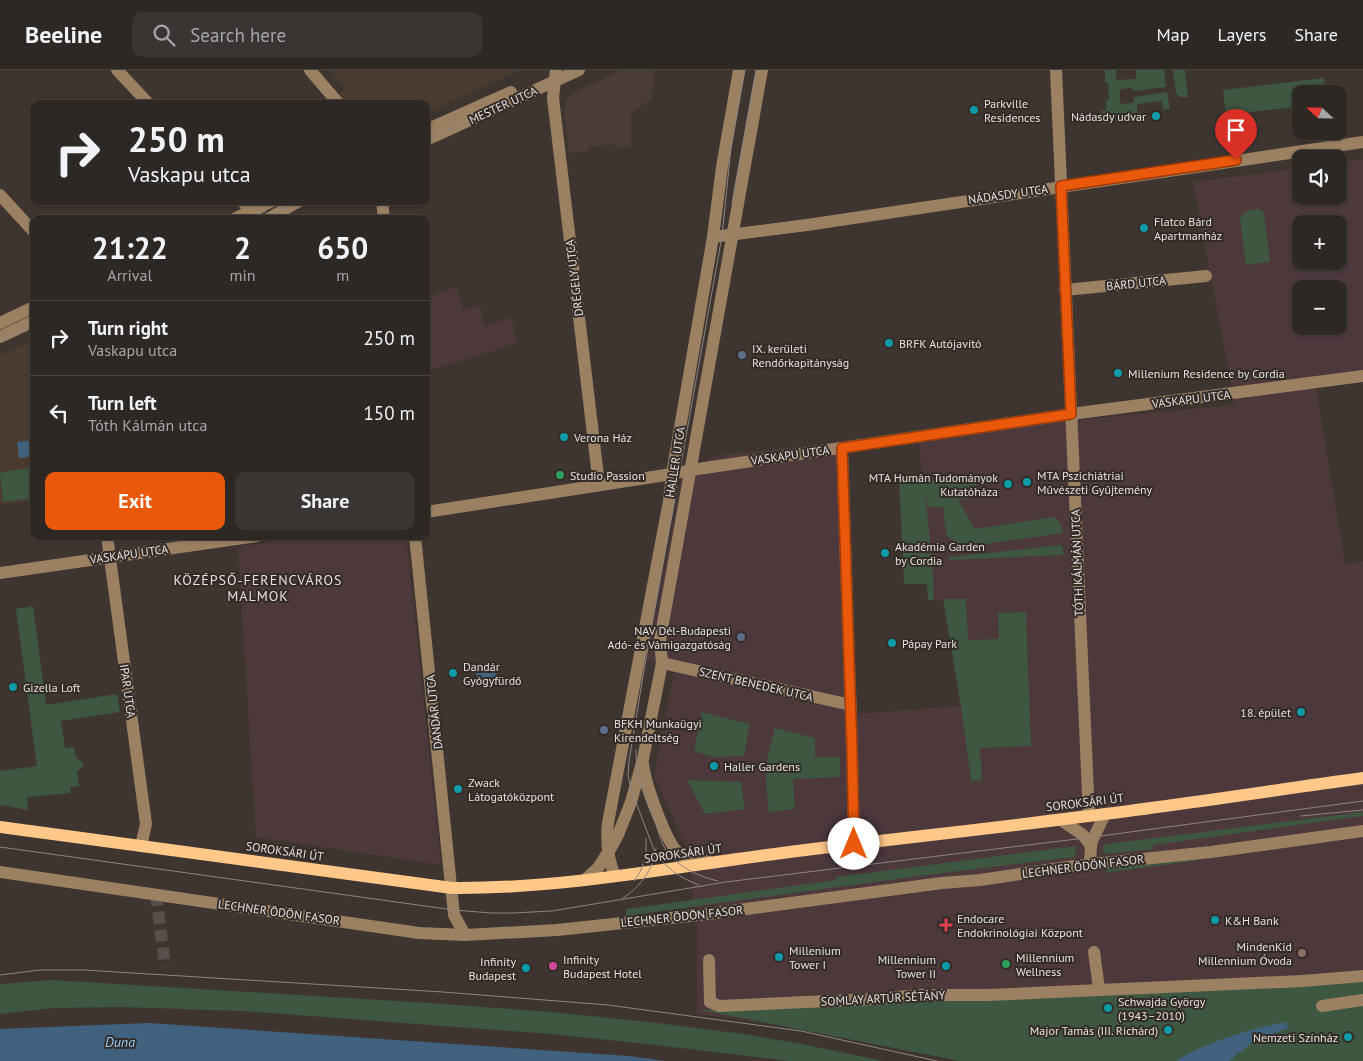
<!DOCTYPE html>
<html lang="en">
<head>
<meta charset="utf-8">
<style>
	:root { --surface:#2e2825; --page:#3a3432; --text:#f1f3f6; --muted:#a7a6a7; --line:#494442; --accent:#ea580c }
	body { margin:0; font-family:"PT Sans",sans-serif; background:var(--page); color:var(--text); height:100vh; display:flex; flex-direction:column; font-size:19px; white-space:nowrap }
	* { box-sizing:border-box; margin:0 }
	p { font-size:16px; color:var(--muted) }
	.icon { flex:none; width:28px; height:28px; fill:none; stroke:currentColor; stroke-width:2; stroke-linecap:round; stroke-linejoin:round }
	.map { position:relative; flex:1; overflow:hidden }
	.side { position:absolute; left:30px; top:145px; width:400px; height:325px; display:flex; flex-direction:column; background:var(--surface); border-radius:10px; box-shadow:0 1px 4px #0004,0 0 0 1px var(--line) }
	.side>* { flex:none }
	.banner { position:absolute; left:30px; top:30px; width:400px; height:105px; border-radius:10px; box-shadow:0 1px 4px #0004,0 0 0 1px var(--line); background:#2e2825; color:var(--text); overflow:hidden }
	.needle { width:32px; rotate:292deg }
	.controls { position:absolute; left:1292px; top:15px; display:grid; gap:10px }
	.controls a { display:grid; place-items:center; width:55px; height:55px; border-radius:10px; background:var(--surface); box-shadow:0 1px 4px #0004,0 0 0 1px var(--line); font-size:25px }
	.pin { position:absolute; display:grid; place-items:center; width:42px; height:42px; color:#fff; margin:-51px -21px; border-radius:50% 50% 50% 0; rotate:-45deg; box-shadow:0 0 5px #0007 }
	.pin .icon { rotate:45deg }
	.me { position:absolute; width:55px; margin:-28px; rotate:0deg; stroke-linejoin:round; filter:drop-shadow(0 0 4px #0008) }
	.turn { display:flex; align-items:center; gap:18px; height:105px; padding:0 15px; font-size:22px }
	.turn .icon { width:65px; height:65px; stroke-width:2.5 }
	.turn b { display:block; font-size:35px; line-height:42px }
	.eta { display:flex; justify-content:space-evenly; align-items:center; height:85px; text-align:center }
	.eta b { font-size:30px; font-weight:800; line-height:35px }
	.primary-button { display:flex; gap:10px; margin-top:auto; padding:10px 15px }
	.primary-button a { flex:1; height:58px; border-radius:10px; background:var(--accent); color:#fff; font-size:20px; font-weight:800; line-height:58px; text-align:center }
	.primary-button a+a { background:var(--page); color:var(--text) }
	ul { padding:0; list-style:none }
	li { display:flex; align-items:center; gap:15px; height:75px; padding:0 15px; border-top:1px solid var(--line) }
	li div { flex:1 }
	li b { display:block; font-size:19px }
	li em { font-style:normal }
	header { display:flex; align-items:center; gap:30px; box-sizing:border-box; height:70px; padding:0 25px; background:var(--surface); border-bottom:1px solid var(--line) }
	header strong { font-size:24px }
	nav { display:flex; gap:28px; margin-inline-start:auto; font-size:18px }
	.search { width:350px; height:45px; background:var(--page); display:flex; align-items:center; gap:12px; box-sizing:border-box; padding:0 18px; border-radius:10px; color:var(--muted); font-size:19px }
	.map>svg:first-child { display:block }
	.commercial { fill:#4d383c; fill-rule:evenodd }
	.built { fill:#4b3c35 }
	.education { fill:#4b3b2f }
	.green { fill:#3d5740 }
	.water { fill:#40627e }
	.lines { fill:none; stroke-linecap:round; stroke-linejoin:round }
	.minor-tunnel { stroke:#574f4b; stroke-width:12; stroke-dasharray:12 6; stroke-linecap:butt }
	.minor { stroke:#9b8062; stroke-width:12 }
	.major { stroke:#fec888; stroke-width:12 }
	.tram { stroke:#8e8683; stroke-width:1 }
	.route-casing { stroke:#983908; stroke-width:12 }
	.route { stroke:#ea580c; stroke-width:9 }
	.culture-dot { fill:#0f9aa8; stroke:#332b27; stroke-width:2 }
	.service-dot { fill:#5c6f8a; stroke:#332b27; stroke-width:2 }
	.leisure-dot { fill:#2e9e5b; stroke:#332b27; stroke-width:2 }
	.health-dot { fill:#e0444e; stroke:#332b27; stroke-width:2 }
	.education-dot { fill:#8d6e63; stroke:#332b27; stroke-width:2 }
	.hotel-dot { fill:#d1479c; stroke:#332b27; stroke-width:2 }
	.labels { text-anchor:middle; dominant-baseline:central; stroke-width:4; stroke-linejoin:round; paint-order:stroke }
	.poi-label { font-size:12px; fill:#e6e0de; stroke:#332b27; text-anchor:start }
	.street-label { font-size:12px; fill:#e6e0de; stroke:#332b27 }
	.neighbourhood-label { font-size:14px; letter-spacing:1px; fill:#e6e0de; stroke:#332b27 }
	.water-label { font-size:14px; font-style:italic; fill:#93cefd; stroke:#332b27 }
</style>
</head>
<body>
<header>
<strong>Beeline</strong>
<div class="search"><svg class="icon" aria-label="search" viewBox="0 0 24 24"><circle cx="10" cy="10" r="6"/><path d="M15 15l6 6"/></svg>Search here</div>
<nav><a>Map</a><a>Layers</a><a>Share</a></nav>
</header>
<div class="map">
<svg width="1363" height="991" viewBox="0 0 1363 991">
	<rect width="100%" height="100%" fill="#3e3531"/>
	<g class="commercial">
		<path d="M1363,89V303L1315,311L1345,494L1363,492V991L802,957L697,944V855L687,780L654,706L675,598L647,591L682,405L714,386L843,372L854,644L960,636L943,530H934L918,365L1235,335L1193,112L1301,98V126H1339V93ZM1301,154H1339V191H1301ZM1301,219H1339V256H1301Z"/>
		<path d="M457,216L463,240L480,235L484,256L512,247L516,274L426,302V228Z"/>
		<path d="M311,466H406L441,795L256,767L238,477Z"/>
	</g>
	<path class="built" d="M622,0H654L655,5L651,29L631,44V77L615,79L614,74L595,76L589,77L590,81L569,83L564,41L566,30L574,23Z"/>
	<g class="education">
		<path d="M330,0H519L426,44V34H344L338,26L346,18Z"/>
		<path d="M34,270V430L0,435V285Z"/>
	</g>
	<g class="green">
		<path d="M1105,0H1116V10L1136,9V0H1164L1166,17L1134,21L1131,18L1122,19L1120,20V32L1122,34L1132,33L1134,32V27L1167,22L1170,39L1163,40L1162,31L1137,34V42L1141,43L1142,49L1111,51V53L1102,54L1101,41L1106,40V31L1109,30L1108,12H1105Z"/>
		<path d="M1173,0H1185L1188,27H1179L1176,23Z"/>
		<path d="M1324,8L1325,24H1301V36L1226,45L1223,20Z"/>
		<path d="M1259,139L1264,143L1270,192L1246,195L1240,148C1244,140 1252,140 1259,139Z"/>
		<path d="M34,398V428L3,432L0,402Z"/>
		<path d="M975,403L978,426L958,430L975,459L1055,447L1061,454L1063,463L964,477L948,467L945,457L943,437H928L925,423L932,489L934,530H928L927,514H904L899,409L904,408L905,413Z"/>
		<path d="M1062,475L1063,485L949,490V487Z"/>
		<path d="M943,529H966L968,570L999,569L998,543L1026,542L1031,676L980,678L982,710L971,711L961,636Z"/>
		<path d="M33,536L46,635L117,624L120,642L61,651L65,678L74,677L76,688L81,691L83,694L82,698L77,701L79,716L70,717L71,723L27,727L28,740L0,735V701L37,696L16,539Z"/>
		<path d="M702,642L750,654L744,686L714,687L694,681Z"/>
		<path d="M775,658L815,668V687H840V707L793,709L795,739L769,742L766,712L767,688Z"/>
		<path d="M687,710L741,712L745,739L705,744Z"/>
		<path d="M1363,742V746L1153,775V779L1107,784L1102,779L1103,776L1106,774Z"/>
		<path d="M1077,776L1074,787L911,807L626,846V839L836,810V807Z"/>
		<path d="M1193,787L1200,790L1104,803L1108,798Z"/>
		<path d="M52,910L430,933L551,942L657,953L743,964L802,974L883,991H790L656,975L551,964L244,941L121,937L53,938L0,944V914Z"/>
		<path d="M1363,911V991H960L701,940L1093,924Z"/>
	</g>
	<g class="water">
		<path d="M34,370V386L19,388L17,372Z"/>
		<circle cx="486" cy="604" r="10"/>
		<path d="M1285,952L1289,958L1262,968L1249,975L1229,991H1176C1210,971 1247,960 1285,952Z"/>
		<path d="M149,953L629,986L666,991H0V959Z"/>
	</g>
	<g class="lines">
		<path class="minor-tunnel" d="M156,824L165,896"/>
		<g class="minor">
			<path d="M117,0L149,34"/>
			<path d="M310,0L339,34"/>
			<path d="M556,0L553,28L599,415"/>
			<path d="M1056,0L1089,746"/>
			<path d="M426,60L511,22"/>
			<path d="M426,70L579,0"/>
			<path d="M0,125L34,162"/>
			<path d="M242,131L258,149"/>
			<path d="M382,131L384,149"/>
			<path d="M234,149L272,131"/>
			<path d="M268,149L299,131"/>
			<path d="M713,167L807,155L1363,72"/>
			<path d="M1065,220L1206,206"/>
			<path d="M0,253L34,237"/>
			<path d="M0,267L34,251"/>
			<path d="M842,378L852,680L854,774"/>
			<path d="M426,442L672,404L691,400L1071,344L1363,306"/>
			<path d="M107,466L146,754L141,776"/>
			<path d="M415,466L454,845L465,865"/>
			<path d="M0,503L257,466"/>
			<path d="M662,593L851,635"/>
			<path d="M643,694C645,712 666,775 680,784C688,790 701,791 710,792"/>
			<path d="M1061,750L1083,765L1091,776"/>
			<path d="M1090,794L1091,776L1092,771L1105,744"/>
			<path d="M0,802L419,863L465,865L557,860L708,844L942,813L980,810L1074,796L1211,782L1363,761"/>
			<path d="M615,806C608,789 606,771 608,753L669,431L672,404L713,167L722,97L739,0"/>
			<path d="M586,809L598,798L612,776L618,765L631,732L643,689L662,593L660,570L762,0"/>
			<path d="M1094,882L1099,919"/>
			<path d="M709,890L710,932L719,936L873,929L921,925H988L1302,911L1363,906"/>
			<path d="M1322,936L1363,930"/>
		</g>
		<path class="major" d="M0,757L452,818C563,819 673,797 782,783C881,770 981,760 1080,747C1174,736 1268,721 1363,708"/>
		<g class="tram">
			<path d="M426,70L579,0"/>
			<path d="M732,133L756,0"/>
			<path d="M249,149L266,141"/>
			<path d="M261,149L299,131"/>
			<path d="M0,270L34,254"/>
			<path d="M636,680C635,706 646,731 656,754C659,764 662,775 668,783C680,798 700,807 718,811"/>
			<path d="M1301,746L1363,740"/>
			<path d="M0,777L454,840L491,843H512L552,841L726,812L1085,768L1363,731"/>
			<path d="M634,811C644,798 647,785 646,769"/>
			<path d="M699,815C680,808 665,798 654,780L631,719L628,705L629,691L644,600L722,166L731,78L745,0"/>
			<path d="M623,828C641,816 653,800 656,778"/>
			<path d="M0,905L40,900H84L443,922L608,935L801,961L937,991"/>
		</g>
	</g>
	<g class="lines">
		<g class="route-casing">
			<path id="route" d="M854,774L852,680L842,378L1071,344L1061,116L1236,90"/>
		</g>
		<use href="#route" class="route"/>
	</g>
	<g class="culture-dot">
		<circle cx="974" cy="40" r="5"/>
		<circle cx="1156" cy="46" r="5"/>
		<circle cx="1144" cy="158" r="5"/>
		<circle cx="889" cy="273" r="5"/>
		<circle cx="1118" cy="303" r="5"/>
		<circle cx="564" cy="367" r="5"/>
		<circle cx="1027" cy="412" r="5"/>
		<circle cx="1008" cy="414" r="5"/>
		<circle cx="885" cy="483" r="5"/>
		<circle cx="892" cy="573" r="5"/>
		<circle cx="453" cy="603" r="5"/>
		<circle cx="13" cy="617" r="5"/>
		<circle cx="1301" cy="642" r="5"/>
		<circle cx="714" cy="696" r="5"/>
		<circle cx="458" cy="719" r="5"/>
		<circle cx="1215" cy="850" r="5"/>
		<circle cx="779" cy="887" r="5"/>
		<circle cx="946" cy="896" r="5"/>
		<circle cx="526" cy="898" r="5"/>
		<circle cx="1108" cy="938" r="5"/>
		<circle cx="1168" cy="960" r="5"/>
		<circle cx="1348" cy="967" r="5"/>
	</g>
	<g class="service-dot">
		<circle cx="742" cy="285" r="5"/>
		<circle cx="741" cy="567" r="5"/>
		<circle cx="604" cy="660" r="5"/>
	</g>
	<g class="leisure-dot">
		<circle cx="560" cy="405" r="5"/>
		<circle cx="1006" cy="894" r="5"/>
	</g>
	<path class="health-dot" d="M943.5 847.5h5v5h5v5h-5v5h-5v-5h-5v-5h5z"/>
	<circle class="education-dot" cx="1302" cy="883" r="5"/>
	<circle class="hotel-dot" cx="553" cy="896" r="5"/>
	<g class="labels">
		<g class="poi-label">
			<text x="984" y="33">Parkville<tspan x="984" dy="14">Residences</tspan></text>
			<text x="1146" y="46" text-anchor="end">Nádasdy udvar</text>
			<text x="1154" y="151">Flatco Bárd<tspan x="1154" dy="14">Apartmanház</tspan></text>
			<text x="899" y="273">BRFK Autójavító</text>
			<text x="752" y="278">IX. kerületi<tspan x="752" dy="14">Rendőrkapitányság</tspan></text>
			<text x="1128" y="303">Millenium Residence by Cordia</text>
			<text x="574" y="367">Verona Ház</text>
			<text x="570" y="405">Studio Passion</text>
			<text x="1037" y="405">MTA Pszichiátriai<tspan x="1037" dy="14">Művészeti Gyűjtemény</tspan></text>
			<text x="998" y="407" text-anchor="end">MTA Humán Tudományok<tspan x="998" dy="14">Kutatóháza</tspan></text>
			<text x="895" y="476">Akadémia Garden<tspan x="895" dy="14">by Cordia</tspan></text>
			<text x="731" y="560" text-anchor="end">NAV Dél-Budapesti<tspan x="731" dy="14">Adó- és Vámigazgatóság</tspan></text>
			<text x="902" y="573">Pápay Park</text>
			<text x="463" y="596">Dandár<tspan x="463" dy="14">Gyógyfürdő</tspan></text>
			<text x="23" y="617">Gizella Loft</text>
			<text x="1291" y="642" text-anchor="end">18. épület</text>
			<text x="614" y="653">BFKH Munkaügyi<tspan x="614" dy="14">Kirendeltség</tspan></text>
			<text x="724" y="696">Haller Gardens</text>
			<text x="468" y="712">Zwack<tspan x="468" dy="14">Látogatóközpont</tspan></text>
			<text x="957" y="848">Endocare<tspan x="957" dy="14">Endokrinológiai Központ</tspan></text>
			<text x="1225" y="850">K&amp;H Bank</text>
			<text x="1292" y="876" text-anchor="end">MindenKid<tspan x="1292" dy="14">Millennium Óvoda</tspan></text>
			<text x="789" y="880">Millenium<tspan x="789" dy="14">Tower I</tspan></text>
			<text x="1016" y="887">Millennium<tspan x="1016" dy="14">Wellness</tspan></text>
			<text x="563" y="889">Infinity<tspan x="563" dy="14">Budapest Hotel</tspan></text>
			<text x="936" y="889" text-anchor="end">Millennium<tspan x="936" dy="14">Tower II</tspan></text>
			<text x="516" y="891" text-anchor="end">Infinity<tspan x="516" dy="14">Budapest</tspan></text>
			<text x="1118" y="931">Schwajda György<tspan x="1118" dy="14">(1943–2010)</tspan></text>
			<text x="1158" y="960" text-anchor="end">Major Tamás (III. Richárd)</text>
			<text x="1338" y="967" text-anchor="end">Nemzeti Színház</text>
		</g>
		<g class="street-label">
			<text transform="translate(503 35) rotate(-25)">MESTER UTCA</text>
			<text transform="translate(1008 124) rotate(-8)">NÁDASDY UTCA</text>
			<text transform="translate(574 208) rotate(-97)">DRÉGELY UTCA</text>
			<text transform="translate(1136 213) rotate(-6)">BÁRD UTCA</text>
			<text transform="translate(1191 329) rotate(-7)">VASKAPU UTCA</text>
			<text transform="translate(790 385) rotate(-8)">VASKAPU UTCA</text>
			<text transform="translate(675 392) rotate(-81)">HALLER UTCA</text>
			<text transform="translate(129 484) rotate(-8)">VASKAPU UTCA</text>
			<text transform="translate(1077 493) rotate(-92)">TÓTH KÁLMÁN UTCA</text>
			<text transform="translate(756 614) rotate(13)">SZENT BENEDEK UTCA</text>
			<text transform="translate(128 621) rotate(82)">IPAR UTCA</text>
			<text transform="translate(434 642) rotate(-96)">DANDÁR UTCA</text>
			<text transform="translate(1085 732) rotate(-7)">SOROKSÁRI ÚT</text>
			<text transform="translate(285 781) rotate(8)">SOROKSÁRI ÚT</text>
			<text transform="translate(683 783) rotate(-8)">SOROKSÁRI ÚT</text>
			<text transform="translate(1083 796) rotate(-7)">LECHNER ÖDÖN FASOR</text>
			<text transform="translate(279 842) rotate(8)">LECHNER ÖDÖN FASOR</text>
			<text transform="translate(682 846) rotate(-6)">LECHNER ÖDÖN FASOR</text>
			<text transform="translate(883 928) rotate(-3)">SOMLAY ARTÚR SÉTÁNY</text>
		</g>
		<g class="neighbourhood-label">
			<text x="258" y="510">KÖZÉPSŐ-FERENCVÁROS<tspan x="258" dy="16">MALMOK</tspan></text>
		</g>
		<g class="water-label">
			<text x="120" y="972">Duna</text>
		</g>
	</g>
</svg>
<div class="controls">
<a><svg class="needle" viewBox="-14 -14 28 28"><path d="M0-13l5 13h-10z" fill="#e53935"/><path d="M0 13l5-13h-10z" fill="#a7a6a7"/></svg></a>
<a><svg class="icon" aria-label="sound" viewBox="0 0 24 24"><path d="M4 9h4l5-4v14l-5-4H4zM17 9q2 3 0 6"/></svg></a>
<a>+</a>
<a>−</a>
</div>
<div class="pin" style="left:1236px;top:90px;background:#d93025"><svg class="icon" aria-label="arrive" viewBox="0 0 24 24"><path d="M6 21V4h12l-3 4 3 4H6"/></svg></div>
<svg class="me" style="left:854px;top:774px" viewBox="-20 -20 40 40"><circle r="19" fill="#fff"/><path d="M0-13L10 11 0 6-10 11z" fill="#ea580c"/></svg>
<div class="banner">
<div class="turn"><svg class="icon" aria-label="right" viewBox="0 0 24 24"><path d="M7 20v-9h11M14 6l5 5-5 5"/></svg><div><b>250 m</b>Vaskapu utca</div></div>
</div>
<section class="side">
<div class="eta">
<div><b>21:22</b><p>Arrival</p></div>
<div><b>2</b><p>min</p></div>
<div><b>650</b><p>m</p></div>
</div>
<ul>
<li><svg class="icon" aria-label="right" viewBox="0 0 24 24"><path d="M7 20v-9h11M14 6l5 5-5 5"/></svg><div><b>Turn right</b><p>Vaskapu utca</p></div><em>250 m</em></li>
<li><svg class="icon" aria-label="left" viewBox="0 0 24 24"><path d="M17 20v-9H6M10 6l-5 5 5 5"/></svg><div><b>Turn left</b><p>Tóth Kálmán utca</p></div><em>150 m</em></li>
</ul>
<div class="primary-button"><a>Exit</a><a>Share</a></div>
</section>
</div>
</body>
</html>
